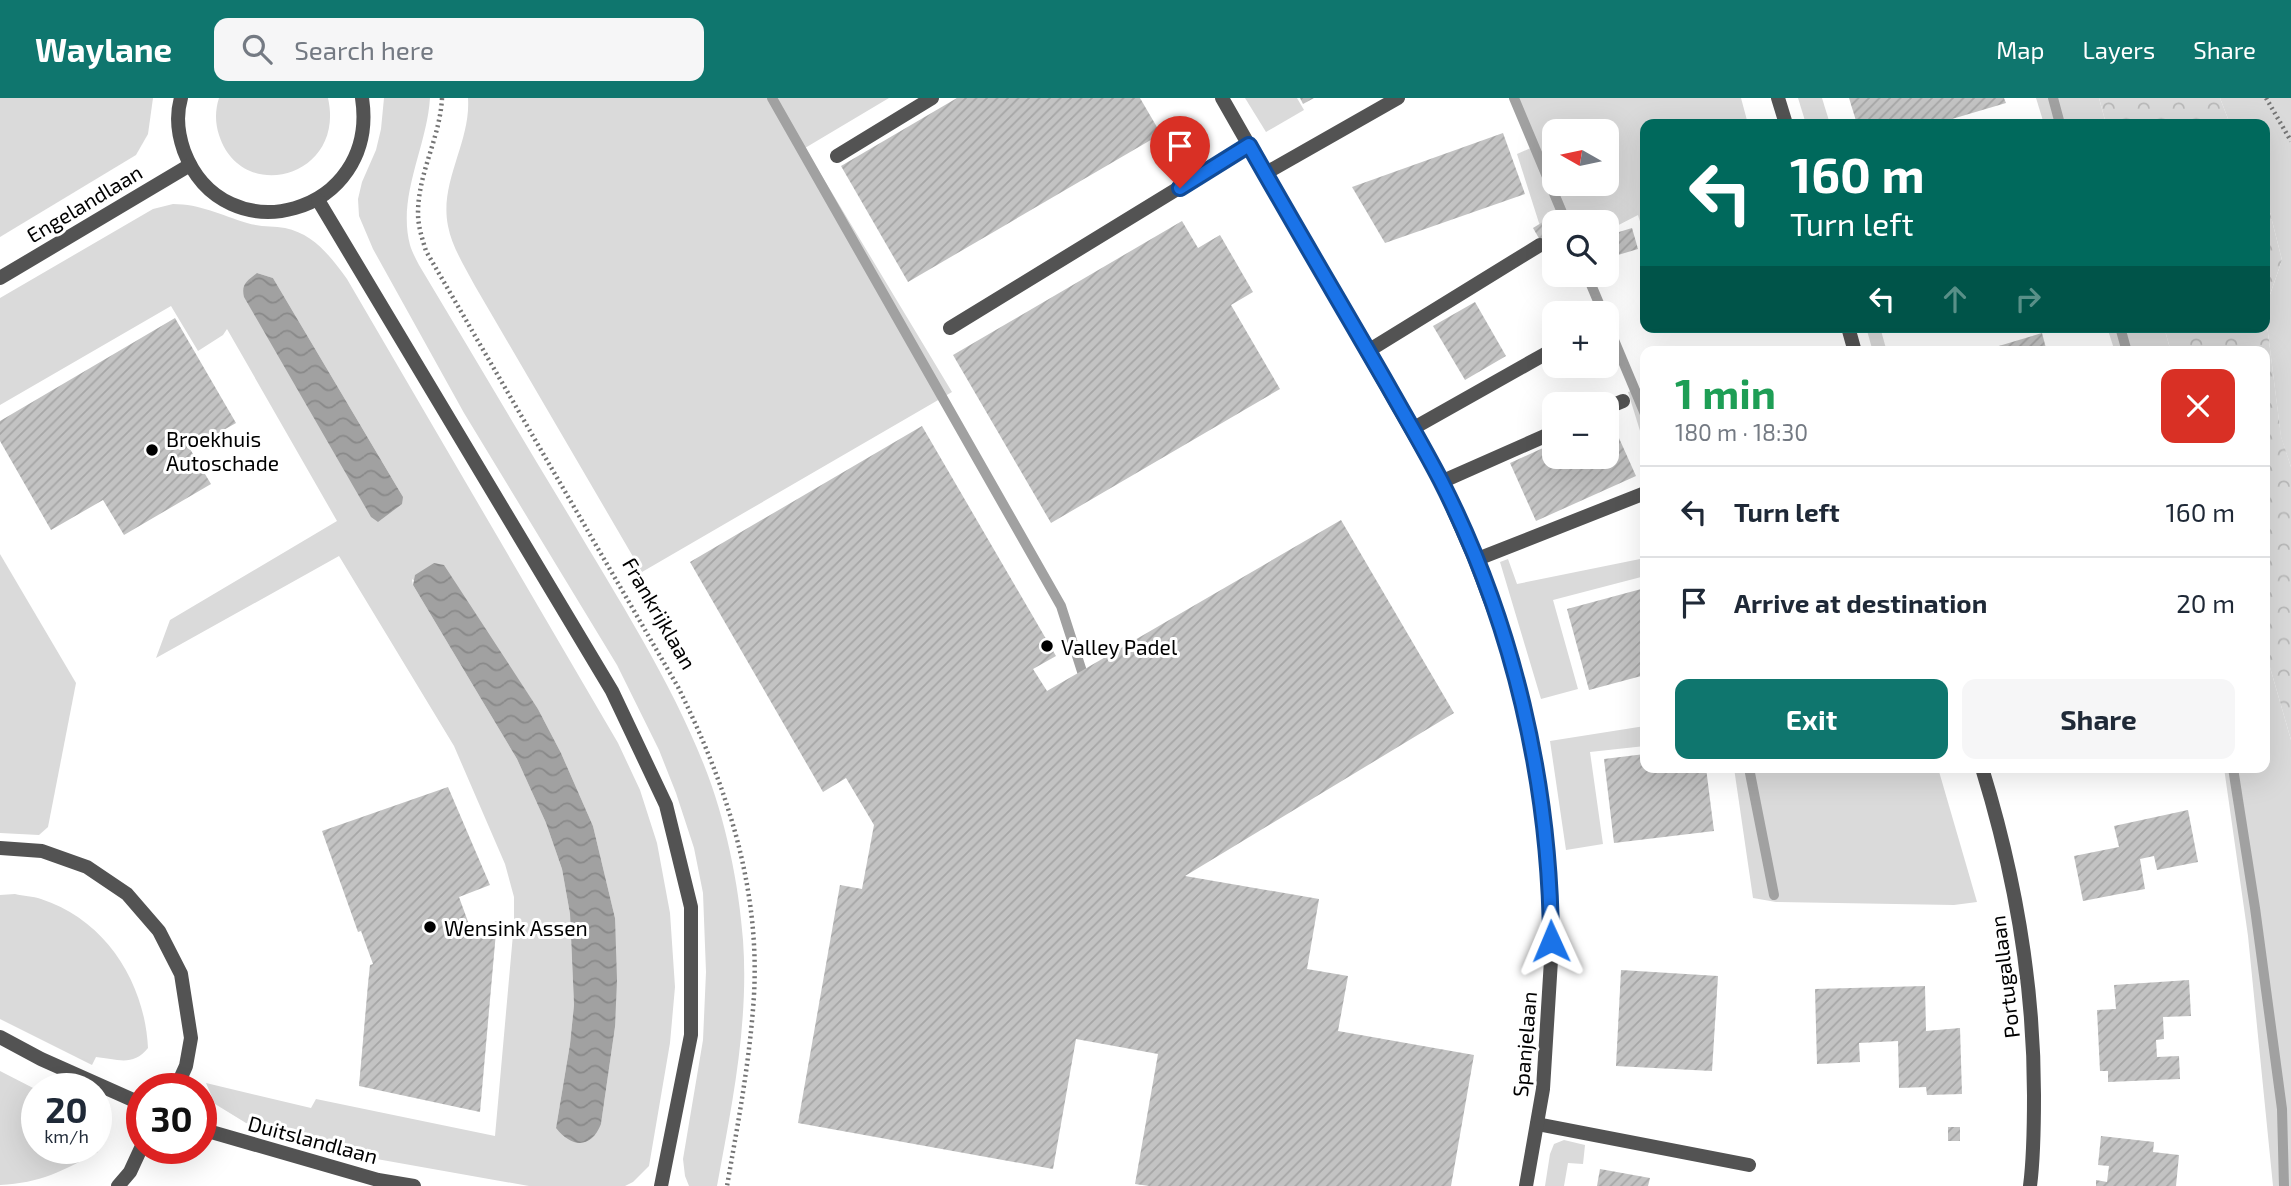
<!DOCTYPE html>
<html lang="en">
<head>
<meta charset="utf-8">
<style>
	:root { --surface:#fff; --page:#f6f6f7; --text:#1f2937; --muted:#747a83; --line:#e0e1e3; --accent:#0f766e }
	body { margin:0; font-family:"Exo 2",sans-serif; background:var(--page); color:var(--text); height:100vh; display:flex; flex-direction:column; font-size:26px; white-space:nowrap }
	* { box-sizing:border-box; margin:0 }
	p { font-size:23px; color:var(--muted) }
	.icon { flex:none; width:38px; height:38px; fill:none; stroke:currentColor; stroke-width:2; stroke-linecap:round; stroke-linejoin:round }
	.map { position:relative; flex:1; overflow:hidden }
	.sheet { position:absolute; left:1640px; top:248px; width:630px; height:427px; display:flex; flex-direction:column; background:var(--surface); border-radius:14px; box-shadow:0 7px 28px #0002 }
	.sheet>* { flex:none }
	.banner { position:absolute; left:1640px; top:21px; width:630px; height:214px; border-radius:14px; box-shadow:0 7px 28px #0002; background:#00695c; color:#fff; overflow:hidden }
	.needle { width:46px; rotate:279deg }
	.buttons { position:absolute; left:1542px; top:21px; display:grid; gap:14px }
	.buttons a { display:grid; place-items:center; width:77px; height:77px; border-radius:14px; background:var(--surface); box-shadow:0 7px 28px #0002; font-size:35px }
	.speed { position:absolute; left:21px; top:975px; display:flex; gap:14px; font-size:35px; font-weight:700; text-align:center }
	.speed>* { display:grid; place-content:center; width:91px; height:91px; border-radius:50%; background:var(--surface); box-shadow:0 7px 28px #0002; line-height:1 }
	.speed small { font-size:18px; font-weight:400 }
	.speed .limit { border:10px solid #d22; background:#fff; color:#111 }
	.pin { position:absolute; display:grid; place-items:center; width:60px; height:60px; color:#fff; margin:-72px -30px; border-radius:50% 50% 50% 0; rotate:-45deg; box-shadow:0 0 7px #0007 }
	.pin .icon { rotate:45deg }
	.me { position:absolute; width:77px; margin:-38px; rotate:359deg; stroke-linejoin:round; filter:drop-shadow(0 0 5px #0008) }
	.turn { display:flex; align-items:center; gap:24px; height:147px; padding:0 35px; font-size:32px }
	.turn .icon { width:91px; height:91px; stroke-width:2.5 }
	.turn b { display:block; font-size:49px; line-height:60px }
	.lanes { display:flex; align-items:center; height:66px; padding:0 35px; background:#0003; justify-content:center; gap:35px; direction:ltr }
	.lanes .off { opacity:.35 }
	.round { display:grid; place-items:center; flex:none; width:74px; height:74px; border-radius:14px; background:var(--page) }
	.summary { display:flex; align-items:center; justify-content:space-between; height:119px; padding:0 35px }
	h1 { font-size:42px; font-weight:700; line-height:52px; color:#1e9e55 }
	.primary-button { display:flex; gap:14px; margin-top:auto; padding:14px 35px }
	.primary-button a { flex:1; height:80px; border-radius:14px; background:var(--accent); color:#fff; font-size:28px; font-weight:700; line-height:80px; text-align:center }
	.primary-button a+a { background:var(--page); color:var(--text) }
	ul { padding:0; list-style:none }
	li { display:flex; align-items:center; gap:21px; height:91px; padding:0 35px; border-top:2px solid var(--line) }
	li div { flex:1 }
	li b { display:block; font-size:26px }
	li em { font-style:normal }
	header { display:flex; align-items:center; gap:42px; box-sizing:border-box; height:98px; padding:0 35px; background:var(--accent); color:#fff }
	header strong { font-size:33px }
	nav { display:flex; gap:38px; margin-inline-start:auto; font-size:24px }
	.search { width:490px; height:63px; background:var(--page); display:flex; align-items:center; gap:18px; box-sizing:border-box; padding:0 24px; border-radius:14px; color:var(--muted); font-size:26px }
	.map>svg:first-child { display:block }
	.grass { fill:#dadada; fill-rule:evenodd }
	.forest { fill:url(#forest-crowns) }
	.water { fill:url(#water-waves) }
	.lines { fill:none; stroke-linecap:round; stroke-linejoin:round }
	.stream { stroke:#a1a1a1; stroke-width:10 }
	.building { fill:url(#building-hatch) }
	.path { stroke:#757575; stroke-width:4.5; stroke-dasharray:2 3.5; stroke-linecap:butt }
	.lane { stroke:#535353; stroke-width:14 }
	.street { stroke:#535353; stroke-width:14 }
	.route-casing { stroke:#114b97; stroke-width:18 }
	.route { stroke:#1a73e8; stroke-width:12 }
	.poi-dot { fill:#000; stroke:#fff; stroke-width:2.5 }
	.labels { text-anchor:middle; dominant-baseline:central; stroke-width:6; stroke-linejoin:round; paint-order:stroke }
	.street-label { font-size:21px; fill:#000; stroke:#fff }
	.poi-label { font-size:21px; fill:#000; stroke:#fff; text-anchor:start }
</style>
</head>
<body>
<header>
<strong>Waylane</strong>
<div class="search"><svg class="icon" aria-label="search" viewBox="0 0 24 24"><circle cx="10" cy="10" r="6"/><path d="M15 15l6 6"/></svg>Search here</div>
<nav><a>Map</a><a>Layers</a><a>Share</a></nav>
</header>
<div class="map">
<svg width="2291" height="1088" viewBox="0 0 2291 1088">
	<defs>
		<pattern id="forest-crowns" width="20" height="18" patternUnits="userSpaceOnUse" patternTransform="scale(1.75)"><rect width="20" height="18" fill="#dadada"/><path d="M2 6a3 3 0 1 1 6 0M12 15a3 3 0 1 1 6 0" fill="none" stroke="#b9b9b9"/></pattern>
		<pattern id="water-waves" width="16" height="10" patternUnits="userSpaceOnUse" patternTransform="scale(1.75)"><rect width="16" height="10" fill="#a1a1a1"/><path d="M0 5q4-4 8 0t8 0" fill="none" stroke="#898989"/></pattern>
		<pattern id="building-hatch" width="6" height="6" patternUnits="userSpaceOnUse" patternTransform="scale(1.75)"><rect width="6" height="6" fill="#c3c3c3"/><path d="M-1 1l2-2M0 6l6-6M5 7l2-2" fill="none" stroke="#a6a6a6"/></pattern>
	</defs>
	<rect width="100%" height="100%" fill="#fff"/>
	<g class="grass">
		<path d="M0,0H153L148,36L136,57L0,139Z"/>
		<path d="M219,0H328C346,80 241,107 219,37C215,25 215,12 219,0Z"/>
		<path d="M384,0H430C427,49 397,98 410,147C412,154 416,161 419,167C470,252 520,337 571,421C617,499 671,583 704,667C725,719 739,786 743,842C749,925 732,1007 717,1088H689L685,1078L683,1061L703,942L706,874L703,795L694,750L676,695L659,652L617,567L464,315L373,151L359,118L358,101L362,84L376,52L381,31Z"/>
		<path d="M468,0H889L805,50L952,294L642,474L475,188C465,169 452,149 448,128C439,84 471,44 468,0Z"/>
		<path d="M1245,0H1297L1304,12L1266,34Z"/>
		<path d="M1510,0H1741L1748,26H1645V140L1638,117L1607,133L1606,124H1554V148L1539,125L1517,56L1533,49ZM1554,33H1606V86H1554Z"/>
		<path d="M1798,0H1822L1830,26H1806Z"/>
		<path d="M2036,0H2099L2106,26H2044Z"/>
		<path d="M2220,0H2291V369L2281,339L2265,211L2282,162L2265,95L2264,26H2230Z"/>
		<path d="M173,106C200,106 221,117 247,125C260,129 273,128 285,130C314,136 331,159 347,181L618,645L640,692L657,745L670,815L675,889L670,945L649,1068L633,1084L625,1088H529L371,1060L246,1025L215,1006L206,985L311,1010L316,1001L495,1038L514,825V799L505,766L454,648L339,458L156,560L170,522L337,423L227,231L223,237L198,253L171,208L0,307V200L153,111ZM257,175L273,180L403,399ZM412,481L496,549L538,611L561,655L593,728L615,820V929L601,1026L556,1030L570,946L574,907L570,816L562,771L546,725L517,661L413,487Z"/>
		<path d="M1866,229H1880L1887,254H1873Z"/>
		<path d="M2107,229H2164L2171,254H2115Z"/>
		<path d="M1645,289V349L1628,294Z"/>
		<path d="M0,456L76,585L48,729L39,737L0,735Z"/>
		<path d="M1645,460V478L1553,502L1578,591L1541,601L1500,464L1508,461L1517,486Z"/>
		<path d="M2265,552L2291,642V1088H2273L2248,838L2224,670H2264Z"/>
		<path d="M1645,628V648L1590,654L1603,746L1566,752L1550,643Z"/>
		<path d="M1734,670H1938L1977,804L1954,807L1776,804L1753,800Z"/>
		<path d="M15,796C23,798 33,798 41,801C106,822 145,885 148,950C133,969 117,961 96,959L92,967L0,921V797Z"/>
		<path d="M0,973L37,992V1050H96V1026L99,1043L98,1054C62,1073 41,1085 0,1087Z"/>
		<path d="M1564,1042L1585,1047L1583,1066L1568,1065L1564,1088H1545L1550,1056L1554,1046Z"/>
	</g>
	<g class="forest">
		<path d="M2099,0H2220L2230,26H2106Z"/>
		<path d="M2265,95L2282,162L2265,211L2281,338L2291,369V642L2265,552L2264,254H2171L2164,229H2264Z"/>
	</g>
	<g class="water">
		<path d="M257,175L273,180L403,399L402,406L378,424L371,419L244,199C241,186 247,183 257,175Z"/>
		<path d="M434,465L444,467L538,611L561,655L593,728L615,820L617,882L615,929L601,1026C591,1051 572,1050 556,1030L570,946L574,907L570,816L562,771L546,725L517,661L413,487L415,477Z"/>
	</g>
	<g class="lines">
		<g class="stream">
			<path d="M772,0L1061,508L1086,586"/>
			<path d="M1514,0L1566,124"/>
			<path d="M2053,0L2060,26"/>
			<path d="M1587,177L1603,215"/>
			<path d="M1606,223L1645,316"/>
			<path d="M2120,229L2127,254"/>
			<path d="M1749,670L1774,797"/>
			<path d="M2233,670L2255,810L2282,1011L2284,1088"/>
		</g>
	</g>
	<g class="building">
		<path d="M957,0H1140L1161,36L908,184L841,68Z"/>
		<path d="M1300,0H1314L1303,6Z"/>
		<path d="M1849,0H2004L2006,5L1935,26H1857Z"/>
		<path d="M1503,35L1525,96L1385,145L1352,89Z"/>
		<path d="M1546,122L1554,135V143L1544,149L1533,130Z"/>
		<path d="M1182,123L1198,150L1220,137L1253,194L1231,207L1280,291L1051,425L953,257Z"/>
		<path d="M1632,130L1638,151L1608,160L1606,138Z"/>
		<path d="M1475,204L1506,258L1465,282L1433,228Z"/>
		<path d="M175,220L236,325L190,351L211,386L124,437L103,402L51,432L0,343V323Z"/>
		<path d="M2042,235L2047,254H1982V253Z"/>
		<path d="M1610,320L1636,378L1536,423L1510,365L1554,345V359H1606V322Z"/>
		<path d="M922,328L1056,558L1033,571L1047,593L1341,422L1454,615L1185,778L1319,801L1307,871L1348,878L1338,933L1474,957L1451,1088H1149L1135,1086L1158,956L1076,941L1053,1071L798,1025L840,787L862,791L874,727L846,680L823,694L690,464Z"/>
		<path d="M1645,490V577L1589,592L1567,511Z"/>
		<path d="M1645,656V670H1706L1714,733L1614,745L1604,661Z"/>
		<path d="M448,689L490,787L459,799L471,832L497,823L480,1014L359,988L368,886L370,867L373,866L361,833L358,834L322,733Z"/>
		<path d="M2188,712L2198,764L2157,772L2154,758L2140,761L2145,791L2083,803L2074,758L2119,749L2114,728Z"/>
		<path d="M1621,872L1718,878L1712,973L1616,968Z"/>
		<path d="M2189,882L2191,918L2163,919L2164,941L2156,942L2157,959L2179,958L2180,981L2108,984V973H2100L2097,912L2116,911L2114,887Z"/>
		<path d="M1925,888L1926,933L1960,930L1962,996L1927,997L1926,989L1899,990L1898,943L1859,945L1860,964L1817,966L1815,891Z"/>
		<rect x="1948" y="1029" width="12" height="14"/>
		<path d="M2101,1038L2154,1044L2153,1054L2179,1057L2176,1088H2096V1082L2107,1084L2109,1068L2098,1067Z"/>
		<path d="M1600,1071L1650,1080L1648,1088H1597Z"/>
	</g>
	<g class="lines">
		<g class="path">
			<path d="M442,0C440,40 418,75 418,115C418,128 422,140 426,153L678,589C726,686 760,788 754,897C750,962 738,1025 727,1088"/>
			<path d="M2266,0L2291,43"/>
		</g>
		<g class="lane">
			<path d="M837,58L932,0"/>
			<path d="M1266,75L1398,0"/>
			<path d="M950,230L1249,47"/>
			<path d="M1368,253L1540,147"/>
			<path d="M1606,310L1623,303"/>
			<path d="M1412,331L1554,251"/>
			<path d="M1441,384L1554,334"/>
			<path d="M1475,462L1645,395"/>
			<path d="M1537,1026L1749,1067"/>
		</g>
		<g class="street">
			<path d="M181,0C176,17 178,36 184,53C224,159 380,117 362,0"/>
			<path d="M1222,0L1441,384L1475,462L1512,561L1529,635L1544,729L1551,805V862L1543,991L1526,1088"/>
			<path d="M1778,0L1786,26"/>
			<path d="M318,102L612,593L666,707L691,809V937L661,1088"/>
			<path d="M0,180L190,67"/>
			<path d="M1848,229L1855,254"/>
			<path d="M1982,670C2015,777 2034,885 2034,997C2034,1027 2034,1058 2030,1088"/>
			<path d="M0,750L42,753L87,769L127,796L159,833L181,876L191,940L186,968L176,990"/>
			<path d="M0,939L41,961L142,1006"/>
			<path d="M201,1031L378,1082L414,1088"/>
			<path d="M118,1088L130,1074L142,1048"/>
		</g>
	</g>
	<g class="lines">
		<g class="route-casing">
			<path id="route" d="M1180,90L1249,47C1294,127 1341,206 1387,286C1405,318 1424,350 1441,383C1513,525 1550,684 1551,843"/>
		</g>
		<use href="#route" class="route"/>
	</g>
	<g class="poi-dot">
		<circle cx="152" cy="352" r="7"/>
		<circle cx="1047" cy="548" r="7"/>
		<circle cx="430" cy="829" r="7"/>
	</g>
	<g class="labels">
		<g class="street-label">
			<text transform="translate(84 105) rotate(-31)">Engelandlaan</text>
			<text transform="translate(660 515) rotate(60)">Frankrijklaan</text>
			<text transform="translate(2004 879) rotate(-97)">Portugallaan</text>
			<text transform="translate(1524 946) rotate(-85)">Spanjelaan</text>
			<text transform="translate(313 1041) rotate(15)">Duitslandlaan</text>
		</g>
		<g class="poi-label">
			<text x="166" y="340">Broekhuis<tspan x="166" dy="24">Autoschade</tspan></text>
			<text x="1061" y="548">Valley Padel</text>
			<text x="444" y="829">Wensink Assen</text>
		</g>
	</g>
</svg>
<div class="buttons">
<a><svg class="needle" viewBox="-14 -14 28 28"><path d="M0-13l5 13h-10z" fill="#e53935"/><path d="M0 13l5-13h-10z" fill="#747a83"/></svg></a>
<a><svg class="icon" aria-label="search" viewBox="0 0 24 24"><circle cx="10" cy="10" r="6"/><path d="M15 15l6 6"/></svg></a>
<a>+</a>
<a>−</a>
</div>
<div class="speed"><div>20<small>km/h</small></div><div class="limit">30</div></div>
<div class="pin" style="left:1180px;top:90px;background:#d93025"><svg class="icon" aria-label="arrive" viewBox="0 0 24 24"><path d="M6 21V4h12l-3 4 3 4H6"/></svg></div>
<svg class="me" style="left:1551px;top:843px" viewBox="-20 -20 40 40"><path d="M0-17L14 15 0 8-14 15z" fill="#1a73e8" stroke="#fff" stroke-width="4"/></svg>
<div class="banner">
<div class="turn"><svg class="icon" aria-label="left" viewBox="0 0 24 24"><path d="M17 20v-9H6M10 6l-5 5 5 5"/></svg><div><b>160 m</b>Turn left</div></div>
<div class="lanes"><svg class="icon" aria-label="left" viewBox="0 0 24 24"><path d="M17 20v-9H6M10 6l-5 5 5 5"/></svg><svg class="icon off" aria-label="ahead" viewBox="0 0 24 24"><path d="M12 20V5M6 11l6-6 6 6"/></svg><svg class="icon off" aria-label="right" viewBox="0 0 24 24"><path d="M7 20v-9h11M14 6l5 5-5 5"/></svg></div>
</div>
<section class="sheet">
<div class="summary"><div><h1>1 min</h1><p>180 m · 18:30</p></div><a class="round" style="background:#d93025;color:#fff"><svg class="icon" aria-label="close" viewBox="0 0 24 24"><path d="M6 6l12 12M18 6L6 18"/></svg></a></div>
<ul>
<li><svg class="icon" aria-label="left" viewBox="0 0 24 24"><path d="M17 20v-9H6M10 6l-5 5 5 5"/></svg><div><b>Turn left</b></div><em>160 m</em></li>
<li><svg class="icon" aria-label="arrive" viewBox="0 0 24 24"><path d="M6 21V4h12l-3 4 3 4H6"/></svg><div><b>Arrive at destination</b></div><em>20 m</em></li>
</ul>
<div class="primary-button"><a>Exit</a><a>Share</a></div>
</section>
</div>
</body>
</html>
